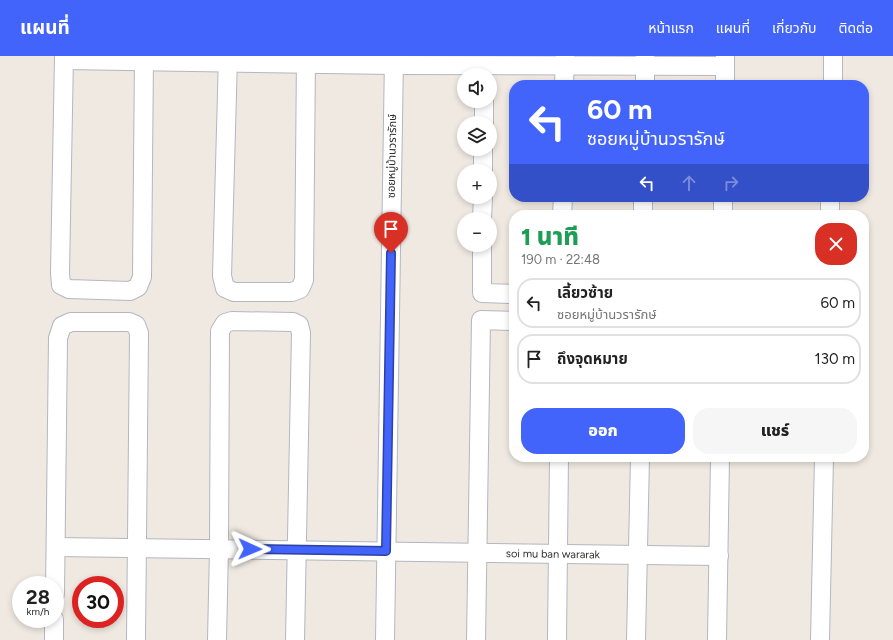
<!DOCTYPE html>
<html lang="th">
<head>
<meta charset="utf-8">
<style>
	:root { --surface:#fff; --page:#f6f6f6; --text:#222; --muted:#767676; --line:#e0e0e0; --accent:#4264fb }
	body { margin:0; font-family:Figtree,"Noto Sans Thai",sans-serif; background:var(--page); color:var(--text); height:100vh; display:flex; flex-direction:column; font-size:15px; white-space:nowrap }
	* { box-sizing:border-box; margin:0 }
	p { font-size:13px; color:var(--muted) }
	.icon { flex:none; width:22px; height:22px; fill:none; stroke:currentColor; stroke-width:2; stroke-linecap:round; stroke-linejoin:round }
	.map { position:relative; flex:1; overflow:hidden }
	.details { position:absolute; left:509px; top:154px; width:360px; height:252px; display:flex; flex-direction:column; background:var(--surface); border-radius:16px; box-shadow:0 2px 6px #0003 }
	.details>* { flex:none }
	.top-card { position:absolute; left:509px; top:24px; width:360px; height:122px; border-radius:16px; box-shadow:0 2px 6px #0003; background:#4264fb; color:#fff; overflow:hidden }
	.tools { position:absolute; left:457px; top:12px; display:grid; gap:8px }
	.tools a { display:grid; place-items:center; width:40px; height:40px; border-radius:50%; background:var(--surface); box-shadow:0 2px 6px #0003; font-size:20px }
	.speed { position:absolute; left:12px; top:520px; display:flex; gap:8px; font-size:20px; font-weight:700; text-align:center }
	.speed>* { display:grid; place-content:center; width:52px; height:52px; border-radius:50%; background:var(--surface); box-shadow:0 2px 6px #0003; line-height:1 }
	.speed small { font-size:10px; font-weight:400 }
	.speed .limit { border:6px solid #d22; background:#fff; color:#111 }
	.pin { position:absolute; display:grid; place-items:center; width:34px; height:34px; color:#fff; margin:-41px -17px; border-radius:50% 50% 50% 0; rotate:-45deg; box-shadow:0 0 4px #0007 }
	.pin .icon { rotate:45deg }
	.me { position:absolute; width:44px; margin:-22px; rotate:91deg; stroke-linejoin:round; filter:drop-shadow(0 0 3px #0008) }
	.turn { display:flex; align-items:center; gap:14px; height:84px; padding:0 12px; font-size:18px }
	.turn .icon { width:52px; height:52px; stroke-width:2.5 }
	.turn b { display:block; font-size:28px; line-height:34px }
	.lanes { display:flex; align-items:center; height:38px; padding:0 12px; background:#0003; justify-content:center; gap:20px; direction:ltr }
	.lanes .off { opacity:.35 }
	.round { display:grid; place-items:center; flex:none; width:42px; height:42px; border-radius:16px; background:var(--page) }
	.overview { display:flex; align-items:center; justify-content:space-between; height:68px; padding:0 12px }
	h1 { font-size:24px; font-weight:800; line-height:30px; color:#1e9e55 }
	.action { display:flex; gap:8px; margin-top:auto; padding:8px 12px }
	.action a { flex:1; height:46px; border-radius:16px; background:var(--accent); color:#fff; font-size:16px; font-weight:800; line-height:46px; text-align:center }
	.action a+a { background:var(--page); color:var(--text) }
	ul { padding:0; list-style:none }
	li { display:flex; align-items:center; gap:12px; height:50px; margin:0 8px 6px; padding:0 4px; border:2px solid var(--line); border-radius:16px }
	li div { flex:1 }
	li b { display:block; font-size:15px }
	li em { font-style:normal }
	header { display:flex; align-items:center; gap:24px; box-sizing:border-box; height:56px; padding:0 20px; background:var(--accent); color:#fff }
	header strong { font-size:19px }
	nav { display:flex; gap:22px; margin-inline-start:auto; font-size:14px }
	.map>svg:first-child { display:block }
	.lines { fill:none; stroke-linecap:round; stroke-linejoin:round }
	.minor-casing { stroke:#b4b7c1; stroke-width:20 }
	.minor { stroke:#fff; stroke-width:18 }
	.route-casing { stroke:#2b41a3; stroke-width:10 }
	.route { stroke:#4264fb; stroke-width:7 }
	.labels { text-anchor:middle; dominant-baseline:central; stroke-width:3; stroke-linejoin:round; paint-order:stroke }
	.street-label { font-size:11px; fill:#2e2e2e; stroke:#fff }
</style>
</head>
<body>
<header>
<strong>แผนที่</strong>
<nav><a>หน้าแรก</a><a>แผนที่</a><a>เกี่ยวกับ</a><a>ติดต่อ</a></nav>
</header>
<div class="map">
<svg width="893" height="584" viewBox="0 0 893 584">
	<rect width="100%" height="100%" fill="#efe9e1"/>
	<g class="lines">
		<g class="minor-casing">
			<g id="minor">
				<path d="M64,0L60,217L61,229L69,233L130,235L138,231L142,221L144,0"/>
				<path d="M228,0L222,220L225,232L234,236H292L300,233L304,224L306,0"/>
				<path d="M64,4L393,9L725,10"/>
				<path d="M564,29L565,0"/>
				<path d="M645,29V0"/>
				<path d="M725,29V0"/>
				<path d="M833,29V0"/>
				<path d="M484,67V45"/>
				<path d="M483,115V93"/>
				<path d="M562,159L563,141"/>
				<path d="M643,159V141"/>
				<path d="M723,159V141"/>
				<path d="M830,159V141"/>
				<path d="M482,163L483,141"/>
				<path d="M482,189V237L514,238"/>
				<path id="s1" d="M56,491L719,500"/>
				<path d="M55,538L58,282L62,270L71,266H129L136,269L139,277L136,584"/>
				<path d="M54,584V563"/>
				<path d="M217,584L219,493L220,275L225,267L232,265L293,266L299,269L301,277L295,584"/>
				<path d="M385,584L394,0"/>
				<path d="M476,584L481,264L514,265"/>
				<path d="M557,584L559,401"/>
				<path d="M636,584L640,401"/>
				<path d="M717,584L720,401"/>
				<path d="M820,584L824,401"/>
			</g>
		</g>
		<use href="#minor" class="minor"/>
	</g>
	<g class="lines">
		<g class="route-casing">
			<path id="route" d="M250,493L386,495L391,197"/>
		</g>
		<use href="#route" class="route"/>
	</g>
	<g class="labels">
		<g class="street-label">
			<text transform="translate(392 100) rotate(-89)">ซอยหมู่บ้านวรารักษ์</text>
			<text stroke="none"><textPath href="#s1" startOffset="497">soi mu ban wararak</textPath></text>
		</g>
	</g>
</svg>
<div class="tools">
<a><svg class="icon" aria-label="sound" viewBox="0 0 24 24"><path d="M4 9h4l5-4v14l-5-4H4zM17 9q2 3 0 6"/></svg></a>
<a><svg class="icon" aria-label="layers" viewBox="0 0 24 24"><path d="M12 4l9 5-9 5-9-5zM3 14l9 5 9-5"/></svg></a>
<a>+</a>
<a>−</a>
</div>
<div class="speed"><div>28<small>km/h</small></div><div class="limit">30</div></div>
<div class="pin" style="left:391px;top:197px;background:#d93025"><svg class="icon" aria-label="arrive" viewBox="0 0 24 24"><path d="M6 21V4h12l-3 4 3 4H6"/></svg></div>
<svg class="me" style="left:250px;top:493px" viewBox="-20 -20 40 40"><path d="M0-17L14 15 0 8-14 15z" fill="#4264fb" stroke="#fff" stroke-width="4"/></svg>
<div class="top-card">
<div class="turn"><svg class="icon" aria-label="left" viewBox="0 0 24 24"><path d="M17 20v-9H6M10 6l-5 5 5 5"/></svg><div><b>60 m</b>ซอยหมู่บ้านวรารักษ์</div></div>
<div class="lanes"><svg class="icon" aria-label="left" viewBox="0 0 24 24"><path d="M17 20v-9H6M10 6l-5 5 5 5"/></svg><svg class="icon off" aria-label="ahead" viewBox="0 0 24 24"><path d="M12 20V5M6 11l6-6 6 6"/></svg><svg class="icon off" aria-label="right" viewBox="0 0 24 24"><path d="M7 20v-9h11M14 6l5 5-5 5"/></svg></div>
</div>
<section class="details">
<div class="overview"><div><h1>1 นาที</h1><p>190 m · 22:48</p></div><a class="round" style="background:#d93025;color:#fff"><svg class="icon" aria-label="close" viewBox="0 0 24 24"><path d="M6 6l12 12M18 6L6 18"/></svg></a></div>
<ul>
<li><svg class="icon" aria-label="left" viewBox="0 0 24 24"><path d="M17 20v-9H6M10 6l-5 5 5 5"/></svg><div><b>เลี้ยวซ้าย</b><p>ซอยหมู่บ้านวรารักษ์</p></div><em>60 m</em></li>
<li><svg class="icon" aria-label="arrive" viewBox="0 0 24 24"><path d="M6 21V4h12l-3 4 3 4H6"/></svg><div><b>ถึงจุดหมาย</b></div><em>130 m</em></li>
</ul>
<div class="action"><a>ออก</a><a>แชร์</a></div>
</section>
</div>
</body>
</html>
